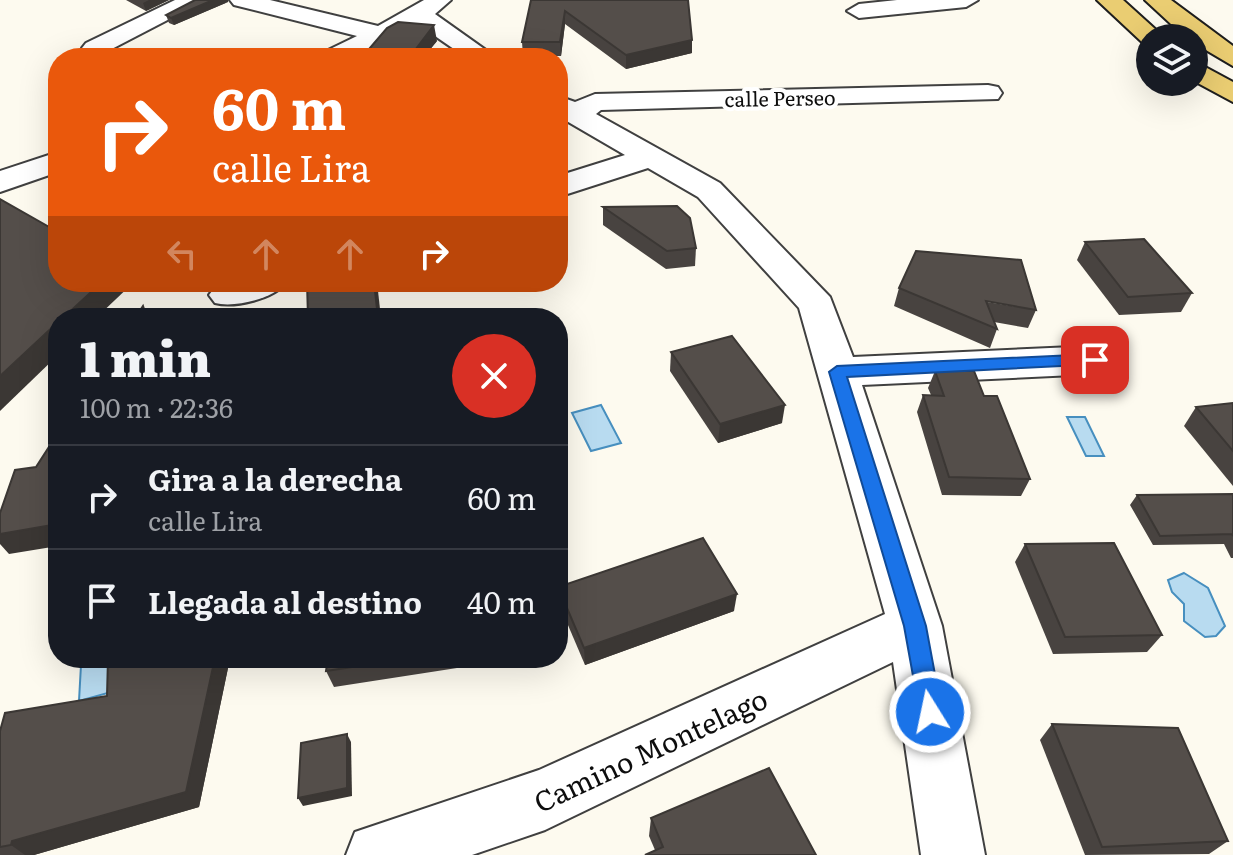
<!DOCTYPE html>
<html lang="es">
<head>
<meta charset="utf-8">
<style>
	:root { --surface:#171b24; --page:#242831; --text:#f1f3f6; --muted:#9ea1a6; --line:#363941 }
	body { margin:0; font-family:Literata,serif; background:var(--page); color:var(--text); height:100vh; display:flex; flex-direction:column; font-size:30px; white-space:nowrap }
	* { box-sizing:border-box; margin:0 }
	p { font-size:26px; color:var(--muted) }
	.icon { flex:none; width:44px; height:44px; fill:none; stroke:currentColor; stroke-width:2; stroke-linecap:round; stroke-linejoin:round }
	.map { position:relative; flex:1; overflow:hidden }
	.drawer { position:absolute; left:48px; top:308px; width:520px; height:360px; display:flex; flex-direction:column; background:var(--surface); border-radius:32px; box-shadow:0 8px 32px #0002 }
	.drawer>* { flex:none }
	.guide { position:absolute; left:48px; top:48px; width:520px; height:244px; border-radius:32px; box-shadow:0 8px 32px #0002; background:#ea580c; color:#fff; overflow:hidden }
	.controls { position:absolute; left:1136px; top:24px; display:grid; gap:16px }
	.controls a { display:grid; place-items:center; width:72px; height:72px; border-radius:50%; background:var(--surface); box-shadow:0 8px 32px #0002; font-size:40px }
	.pin { position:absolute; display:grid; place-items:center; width:68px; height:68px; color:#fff; margin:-34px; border-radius:16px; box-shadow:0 4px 12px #0006 }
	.me { position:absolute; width:88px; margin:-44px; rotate:350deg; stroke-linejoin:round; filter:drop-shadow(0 0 6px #0008) }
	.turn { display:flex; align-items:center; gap:28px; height:168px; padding:0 32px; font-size:36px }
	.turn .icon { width:104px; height:104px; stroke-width:2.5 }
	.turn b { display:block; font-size:56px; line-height:68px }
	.lanes { display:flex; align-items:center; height:76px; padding:0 32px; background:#0003; justify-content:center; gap:40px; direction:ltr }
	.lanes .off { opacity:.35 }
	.round { display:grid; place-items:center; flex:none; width:84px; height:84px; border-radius:42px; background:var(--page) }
	.head { display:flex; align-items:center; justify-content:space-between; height:136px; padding:0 32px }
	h1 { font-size:48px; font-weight:800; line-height:60px }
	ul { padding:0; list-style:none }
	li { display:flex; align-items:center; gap:24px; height:104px; padding:0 32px; border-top:2px solid var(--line) }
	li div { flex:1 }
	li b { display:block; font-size:30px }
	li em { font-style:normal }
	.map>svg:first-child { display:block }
	.water { fill:#b8dbf0; stroke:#478fbf; stroke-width:2 }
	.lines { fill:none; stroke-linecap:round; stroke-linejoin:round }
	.street-casing { stroke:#404040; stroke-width:4 }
	.primary-casing { stroke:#1e1e1e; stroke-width:4 }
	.street { fill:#fff; fill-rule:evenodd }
	.primary { fill:#eacd72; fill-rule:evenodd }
	.wall { fill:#484340 }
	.shaded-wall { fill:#3b3734 }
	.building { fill:#544e4a; stroke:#3b3734; stroke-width:2 }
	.route { fill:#1a73e8; stroke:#114b97; stroke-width:2 }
	.labels { text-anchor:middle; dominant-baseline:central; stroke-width:8; stroke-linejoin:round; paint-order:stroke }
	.far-street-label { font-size:20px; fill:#0d0d0d; stroke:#fff }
	.near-street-label { font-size:28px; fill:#0d0d0d; stroke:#fff }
</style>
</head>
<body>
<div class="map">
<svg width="1233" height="855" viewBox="0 0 1233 855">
	<rect width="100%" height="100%" fill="#fdfaef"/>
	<g class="water">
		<path d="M601,405L621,443L591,451L572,413Z"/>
		<path d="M1067,417H1085L1104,456H1086Z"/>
		<path d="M1184,573L1208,588L1225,626L1216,636L1205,637L1184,621V604L1172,592L1168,580Z"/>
		<path d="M107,658H151V681L79,701L81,665Z"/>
	</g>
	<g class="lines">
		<g class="street-casing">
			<g id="street">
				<path d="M175,0H206L104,53L95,56L82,48L86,43Z"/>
				<path d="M230,0H270L378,26L424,0H451L435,14L497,58H467L419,25L353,58H320L324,52L357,36L234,5Z"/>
				<path d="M897,0H978L966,7L859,18L847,11L859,4Z"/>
				<path d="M988,85L998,87L1002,93L998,99L601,110L596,114L720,183L830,297L853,357L1095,346L1109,350L1115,360L1109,370L1095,374L862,385L942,626L985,855H921L893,662L545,830L472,855H346L355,832L539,770L885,614L799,308L698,197L648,168L558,197V176L625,155L558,116V96L575,102L595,94Z"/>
				<path d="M58,152V172L0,192V171Z"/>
				<path d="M230,282H286C275,299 234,308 215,303L209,295L215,287Z"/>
			</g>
		</g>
		<g class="primary-casing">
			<g id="primary">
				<path d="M1097,0H1123L1165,38H1150V45L1143,43Z"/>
				<path d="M1145,0H1171L1233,46V66L1194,43V38L1184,36Z"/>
				<path d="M1194,61L1233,82V102L1194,81Z"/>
			</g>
		</g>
		<use href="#street" class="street"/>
		<use href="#primary" class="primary"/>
	</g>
	<g class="wall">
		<path d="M126,0H169L146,11Z"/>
		<path d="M531,0L692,53L626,69L565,24L561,56H523L522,42Z"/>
		<path d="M228,2L174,25L169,23L166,15Z"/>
		<path d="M437,41L423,58H364V55Z"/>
		<path d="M603,207L696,248L695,266L666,269L603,225Z"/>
		<path d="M1085,242L1192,293L1181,312L1119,315L1077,260Z"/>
		<path d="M899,288L1036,310L1028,328L994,322L997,329L990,348L894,306Z"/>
		<path d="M671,352L782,423L718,443L670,371Z"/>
		<path d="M935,371L984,396L1030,479L1021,496L942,495L917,412L923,395H931L928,388Z"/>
		<path d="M1233,403V486L1184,426L1196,407Z"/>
		<path d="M1233,494V558H1231L1224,544L1153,545L1130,505L1137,495Z"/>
		<path d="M1025,544L1162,635L1147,652L1053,654L1015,562Z"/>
		<path d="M558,587L734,611L585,665L559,604Z"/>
		<path d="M108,658H221L228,668L199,807L34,855H0V731L107,696Z"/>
		<path d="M328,658H456L457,668L334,687L326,671Z"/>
		<path d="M1052,724L1228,841L1209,854L1085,855L1040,740Z"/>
		<path d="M651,818L816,855L655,850L649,836Z"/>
	</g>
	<g class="shaded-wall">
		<path d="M149,0H169L146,11L143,3Z"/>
		<path d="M213,0H228V2L174,25L171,18Z"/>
		<path d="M565,11V24L561,56L560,42Z"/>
		<path d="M434,25L437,41L423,58H409Z"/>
		<path d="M692,40V53L626,69V55Z"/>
		<path d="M102,282H134L96,318H63Z"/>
		<path d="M374,282H377L381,318H378Z"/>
		<path d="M58,322V355L0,411V376Z"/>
		<path d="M785,405L782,423L718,443L720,424Z"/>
		<path d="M58,524V546L9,554L0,544V534Z"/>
		<path d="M737,594L734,611L585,665L584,648Z"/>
		<path d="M215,658H221L228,668L199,807L34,855H25L11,845L12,841Z"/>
		<path d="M347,734L351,742L352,796L303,806L298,798Z"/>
	</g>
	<g class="building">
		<path d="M195,0H213L171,18L166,15Z"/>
		<path d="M531,0H688L692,40L626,55L565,11L560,42H522Z"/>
		<path d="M398,22L434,25L409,58L364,55L387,28Z"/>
		<path d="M0,199L58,232V282H102L63,318H58V322L0,376Z"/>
		<path d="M677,206L690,218L696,248L667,251L603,207Z"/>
		<path d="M1144,239L1192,293L1128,297L1085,242Z"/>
		<path d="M916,251L1021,260L1036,310L986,301L997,329L899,288Z"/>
		<path d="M307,282H374L378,318H308Z"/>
		<path d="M143,306L147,318H135Z"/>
		<path d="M732,336L785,405L720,424L671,352Z"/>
		<path d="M935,371H974L984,396H997L1030,479L949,477L923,395L944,396Z"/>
		<path d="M1233,403V451L1196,407Z"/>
		<path d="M58,433V524L0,534V513L15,470L36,467Z"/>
		<path d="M1233,494V536L1232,534L1160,536L1137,495Z"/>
		<path d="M703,538L737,594L584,648L558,587Z"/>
		<path d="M1114,543L1162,635L1065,637L1025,544Z"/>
		<path d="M108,658H215L186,792L12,841L11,845L0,847V731L5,713L107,696Z"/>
		<path d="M328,658H410L326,671Z"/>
		<path d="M1052,724L1178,728L1228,841L1102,847Z"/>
		<path d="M347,734V788L298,798L301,743Z"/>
		<path d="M769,768L816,855H645L663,847L651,818Z"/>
	</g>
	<path class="route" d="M1095,354L1103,360L1101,364L847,377L926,626L942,712L938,720L930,723L921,720L904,626L829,372L837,366Z"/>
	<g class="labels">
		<g class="far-street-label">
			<text transform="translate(780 97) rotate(-1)">calle Perseo</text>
		</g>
		<g class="near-street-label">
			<text transform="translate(650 749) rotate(-25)">Camino Montelago</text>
		</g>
	</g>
</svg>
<div class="controls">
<a><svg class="icon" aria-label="layers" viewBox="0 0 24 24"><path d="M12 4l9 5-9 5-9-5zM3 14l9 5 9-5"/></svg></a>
</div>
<div class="pin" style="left:1095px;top:360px;background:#d93025"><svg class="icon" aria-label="arrive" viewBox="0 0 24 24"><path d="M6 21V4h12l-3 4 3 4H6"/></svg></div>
<svg class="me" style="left:930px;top:712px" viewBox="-20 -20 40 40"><circle r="17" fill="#1a73e8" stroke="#fff" stroke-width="3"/><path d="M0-11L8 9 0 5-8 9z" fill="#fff"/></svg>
<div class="guide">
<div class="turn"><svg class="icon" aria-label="right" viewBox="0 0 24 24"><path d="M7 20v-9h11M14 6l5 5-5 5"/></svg><div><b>60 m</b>calle Lira</div></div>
<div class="lanes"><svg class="icon off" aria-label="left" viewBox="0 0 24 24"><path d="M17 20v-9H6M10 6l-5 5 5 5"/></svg><svg class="icon off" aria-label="ahead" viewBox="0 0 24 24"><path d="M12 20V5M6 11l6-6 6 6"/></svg><svg class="icon off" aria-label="ahead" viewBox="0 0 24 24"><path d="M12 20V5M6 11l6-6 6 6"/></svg><svg class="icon" aria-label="right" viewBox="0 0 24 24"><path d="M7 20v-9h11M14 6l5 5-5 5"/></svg></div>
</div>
<section class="drawer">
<div class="head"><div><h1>1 min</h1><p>100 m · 22:36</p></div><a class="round" style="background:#d93025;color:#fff"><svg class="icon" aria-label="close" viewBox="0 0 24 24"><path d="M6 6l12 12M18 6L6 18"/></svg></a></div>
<ul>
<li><svg class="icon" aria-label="right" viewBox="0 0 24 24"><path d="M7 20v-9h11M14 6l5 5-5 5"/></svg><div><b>Gira a la derecha</b><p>calle Lira</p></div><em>60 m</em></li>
<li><svg class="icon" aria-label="arrive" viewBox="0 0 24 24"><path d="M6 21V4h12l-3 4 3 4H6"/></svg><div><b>Llegada al destino</b></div><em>40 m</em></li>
</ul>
</section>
</div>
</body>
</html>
